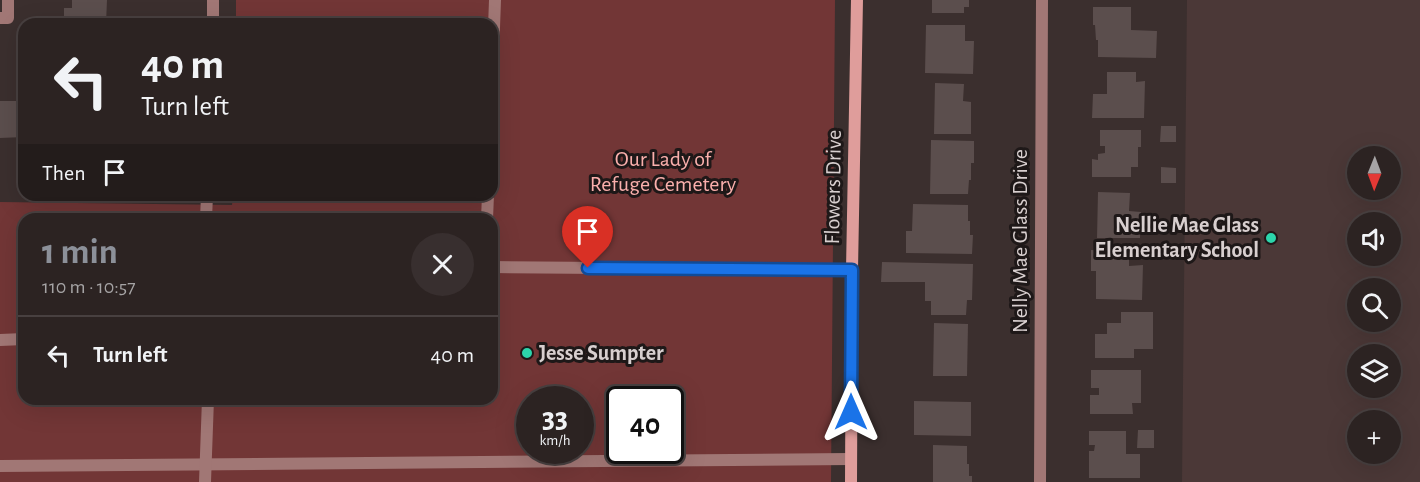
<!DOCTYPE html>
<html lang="en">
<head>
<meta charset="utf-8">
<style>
	:root { --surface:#2c2322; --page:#382f2f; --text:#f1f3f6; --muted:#a6a4a5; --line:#484040; --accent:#8c9099 }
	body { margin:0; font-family:"Alegreya Sans",sans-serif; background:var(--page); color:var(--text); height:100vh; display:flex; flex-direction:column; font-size:22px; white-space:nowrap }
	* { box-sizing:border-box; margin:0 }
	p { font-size:20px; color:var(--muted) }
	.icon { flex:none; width:33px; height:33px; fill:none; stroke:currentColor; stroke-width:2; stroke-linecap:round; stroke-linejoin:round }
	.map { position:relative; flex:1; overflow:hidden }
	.details { position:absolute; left:18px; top:213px; width:480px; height:192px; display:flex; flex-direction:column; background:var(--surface); border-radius:18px; box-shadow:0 6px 24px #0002,0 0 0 2px var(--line) }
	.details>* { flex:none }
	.guide { position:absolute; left:18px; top:18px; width:480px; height:183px; border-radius:18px; box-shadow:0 6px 24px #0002,0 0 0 2px var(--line); background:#2c2322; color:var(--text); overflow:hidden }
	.needle { width:39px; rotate:181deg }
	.controls { position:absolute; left:1347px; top:146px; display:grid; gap:12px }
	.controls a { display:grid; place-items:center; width:54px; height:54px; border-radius:50%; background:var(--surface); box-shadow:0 6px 24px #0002,0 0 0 2px var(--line); font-size:30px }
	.speed { position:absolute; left:516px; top:386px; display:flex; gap:12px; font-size:30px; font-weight:700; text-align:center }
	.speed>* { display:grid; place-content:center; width:78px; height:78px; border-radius:50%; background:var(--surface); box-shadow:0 6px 24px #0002,0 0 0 2px var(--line); line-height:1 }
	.speed small { font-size:15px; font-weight:400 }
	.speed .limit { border:3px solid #111; border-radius:9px; background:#fff; color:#111 }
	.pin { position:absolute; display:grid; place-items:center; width:51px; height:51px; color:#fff; margin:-62px -26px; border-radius:50% 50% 50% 0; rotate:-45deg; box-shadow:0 0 6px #0007 }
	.pin .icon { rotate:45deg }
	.me { position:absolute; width:66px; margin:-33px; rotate:0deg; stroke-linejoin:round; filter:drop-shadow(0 0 4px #0008) }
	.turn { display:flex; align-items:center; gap:21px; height:126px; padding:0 24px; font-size:27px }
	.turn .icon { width:78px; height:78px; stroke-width:2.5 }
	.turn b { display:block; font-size:42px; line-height:51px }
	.then { display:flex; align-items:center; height:57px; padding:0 24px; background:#0003; gap:12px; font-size:22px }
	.round { display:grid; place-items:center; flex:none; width:63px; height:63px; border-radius:32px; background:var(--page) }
	.summary { display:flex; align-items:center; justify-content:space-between; height:102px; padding:0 24px }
	h1 { font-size:36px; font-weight:600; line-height:45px; color:var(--accent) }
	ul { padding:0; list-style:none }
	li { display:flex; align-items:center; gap:18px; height:78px; padding:0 24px; border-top:2px solid var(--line) }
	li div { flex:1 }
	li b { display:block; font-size:22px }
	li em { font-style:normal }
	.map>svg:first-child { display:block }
	.built { fill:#4b3837; fill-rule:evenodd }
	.green { fill:#723636; fill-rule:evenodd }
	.building { fill:#5b4e4d }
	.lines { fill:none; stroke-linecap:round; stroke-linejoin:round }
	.lane { stroke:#a17775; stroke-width:12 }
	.street { stroke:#a17775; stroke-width:12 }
	.secondary { stroke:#df9d9b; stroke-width:12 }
	.route-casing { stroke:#114b97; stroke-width:15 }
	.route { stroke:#1a73e8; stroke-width:10 }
	.poi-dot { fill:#2cd5ab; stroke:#1e1818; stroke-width:2 }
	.labels { text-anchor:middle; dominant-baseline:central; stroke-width:6; stroke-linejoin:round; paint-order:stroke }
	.park-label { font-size:22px; fill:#faafac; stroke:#1e1818 }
	.street-label { font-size:22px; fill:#d8cfcf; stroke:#1e1818 }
	.poi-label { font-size:22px; font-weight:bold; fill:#d8cfcf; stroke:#1e1818; text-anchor:end }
</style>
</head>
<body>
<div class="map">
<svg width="1420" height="482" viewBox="0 0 1420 482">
	<rect width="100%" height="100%" fill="#3b2f2e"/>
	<path class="built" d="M1187,0H1420V482H1182ZM1358,156H1390V189H1358ZM1358,222H1390V255H1358ZM1358,288H1390V321H1358ZM1358,354H1390V387H1358ZM1358,420H1390V453H1358Z"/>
	<path class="green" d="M236,0H835L831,482H0V202L232,205L233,195H492V24H236ZM24,219H492V399H24ZM530,399H580V450H530ZM620,399H670V450H620Z"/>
	<g class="building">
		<path d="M72,0H107L106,24H64V8H72Z"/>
		<path d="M932,0H969V7H964V13H932Z"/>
		<path d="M1093,7H1131V30L1157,31L1156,58L1098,57V40H1096L1095,25H1093Z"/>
		<path d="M926,25H965V41H974L973,74L925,73Z"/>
		<path d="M1107,72H1136V82L1145,81L1144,118H1092L1093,94H1107Z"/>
		<path d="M935,83L964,84L963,101L971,102V134H934Z"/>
		<path d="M0,101H22L24,137L0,138Z"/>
		<path d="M1161,126H1176V142H1160Z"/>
		<path d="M1100,130H1141V147H1138V167H1131V177H1092V159L1098,160V154L1105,153V146H1100Z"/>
		<path d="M931,140L974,141V163H971V180H969L968,194H930Z"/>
		<path d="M1161,167L1176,168V183H1161Z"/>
		<path d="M1098,192L1130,193L1129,211L1141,212L1140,238H1097Z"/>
		<path d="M913,204L968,205V221H970V235H973L972,254L906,253V231H912Z"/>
		<path d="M1091,250L1129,251V266L1143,265L1142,300L1096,299V271H1091Z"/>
		<path d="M882,262L973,264L972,300H967L966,315H931V301H925V282H881Z"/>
		<path d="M1121,312H1153V349H1134V358H1095V334H1107V323H1121Z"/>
		<path d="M934,323L968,324L967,376H933Z"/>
		<path d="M1091,370H1141V403H1132L1133,414H1090V395H1099V388H1091Z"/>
		<path d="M914,401L971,402V436L914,435Z"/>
		<path d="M1138,430H1154V448H1137Z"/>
		<path d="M1089,431H1126V454H1140V478H1089V451H1094L1095,445H1089Z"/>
		<path d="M933,445L967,446V464H969V476H972V482H933Z"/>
	</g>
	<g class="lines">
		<g class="lane">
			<path d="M492,83L495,0"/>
			<path d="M487,219L488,195"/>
			<path d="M492,267L852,270"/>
			<path d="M0,340L24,339"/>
			<path d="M0,466L851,459"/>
			<path d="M205,482L208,399"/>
		</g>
		<g class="street">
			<path d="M0,18H8V0"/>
			<path d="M213,24V0"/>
			<path d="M206,219L207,195"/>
			<path d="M1040,482L1042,0"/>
		</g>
		<path class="secondary" d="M851,482L852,270L857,0"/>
	</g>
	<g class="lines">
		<g class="route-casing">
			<path id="route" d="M588,268L852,270L851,412"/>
		</g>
		<use href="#route" class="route"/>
	</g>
	<g class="poi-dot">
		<circle cx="1271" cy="238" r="6"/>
		<circle cx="527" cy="353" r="6"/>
	</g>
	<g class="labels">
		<g class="park-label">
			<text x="663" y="159">Our Lady of<tspan x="663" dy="25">Refuge Cemetery</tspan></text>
		</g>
		<g class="street-label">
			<text transform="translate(833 187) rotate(-89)">Flowers Drive</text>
			<text transform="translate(1020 241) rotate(-90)">Nelly Mae Glass Drive</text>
		</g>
		<g class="poi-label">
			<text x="1259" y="225">Nellie Mae Glass<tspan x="1259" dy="25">Elementary School</tspan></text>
			<text x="539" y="353" text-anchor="start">Jesse Sumpter</text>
		</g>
	</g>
</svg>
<div class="controls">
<a><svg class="needle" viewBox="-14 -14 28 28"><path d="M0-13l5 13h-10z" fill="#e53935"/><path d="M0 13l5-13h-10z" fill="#a6a4a5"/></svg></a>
<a><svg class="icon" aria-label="sound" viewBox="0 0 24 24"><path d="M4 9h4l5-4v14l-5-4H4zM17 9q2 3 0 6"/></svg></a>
<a><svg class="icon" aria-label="search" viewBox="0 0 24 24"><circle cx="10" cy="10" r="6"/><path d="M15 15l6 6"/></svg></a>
<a><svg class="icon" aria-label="layers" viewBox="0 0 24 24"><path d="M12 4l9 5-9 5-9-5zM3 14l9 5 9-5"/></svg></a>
<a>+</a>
</div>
<div class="speed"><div>33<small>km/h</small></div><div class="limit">40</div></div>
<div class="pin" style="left:588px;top:268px;background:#d93025"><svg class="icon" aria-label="arrive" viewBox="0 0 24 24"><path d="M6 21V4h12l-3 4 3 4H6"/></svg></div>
<svg class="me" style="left:851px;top:412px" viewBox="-20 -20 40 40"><path d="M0-17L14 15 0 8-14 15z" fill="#1a73e8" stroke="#fff" stroke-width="4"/></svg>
<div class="guide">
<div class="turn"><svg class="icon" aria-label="left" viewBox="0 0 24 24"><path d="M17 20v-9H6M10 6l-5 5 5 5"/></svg><div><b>40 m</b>Turn left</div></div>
<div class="then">Then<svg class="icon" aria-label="arrive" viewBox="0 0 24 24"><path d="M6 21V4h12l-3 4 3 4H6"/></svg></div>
</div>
<section class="details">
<div class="summary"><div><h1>1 min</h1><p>110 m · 10:57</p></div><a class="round"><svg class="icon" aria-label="close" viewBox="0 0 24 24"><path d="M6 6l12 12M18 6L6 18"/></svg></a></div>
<ul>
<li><svg class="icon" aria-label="left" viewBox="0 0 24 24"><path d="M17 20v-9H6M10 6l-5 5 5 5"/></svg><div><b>Turn left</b></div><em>40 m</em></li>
</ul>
</section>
</div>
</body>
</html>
